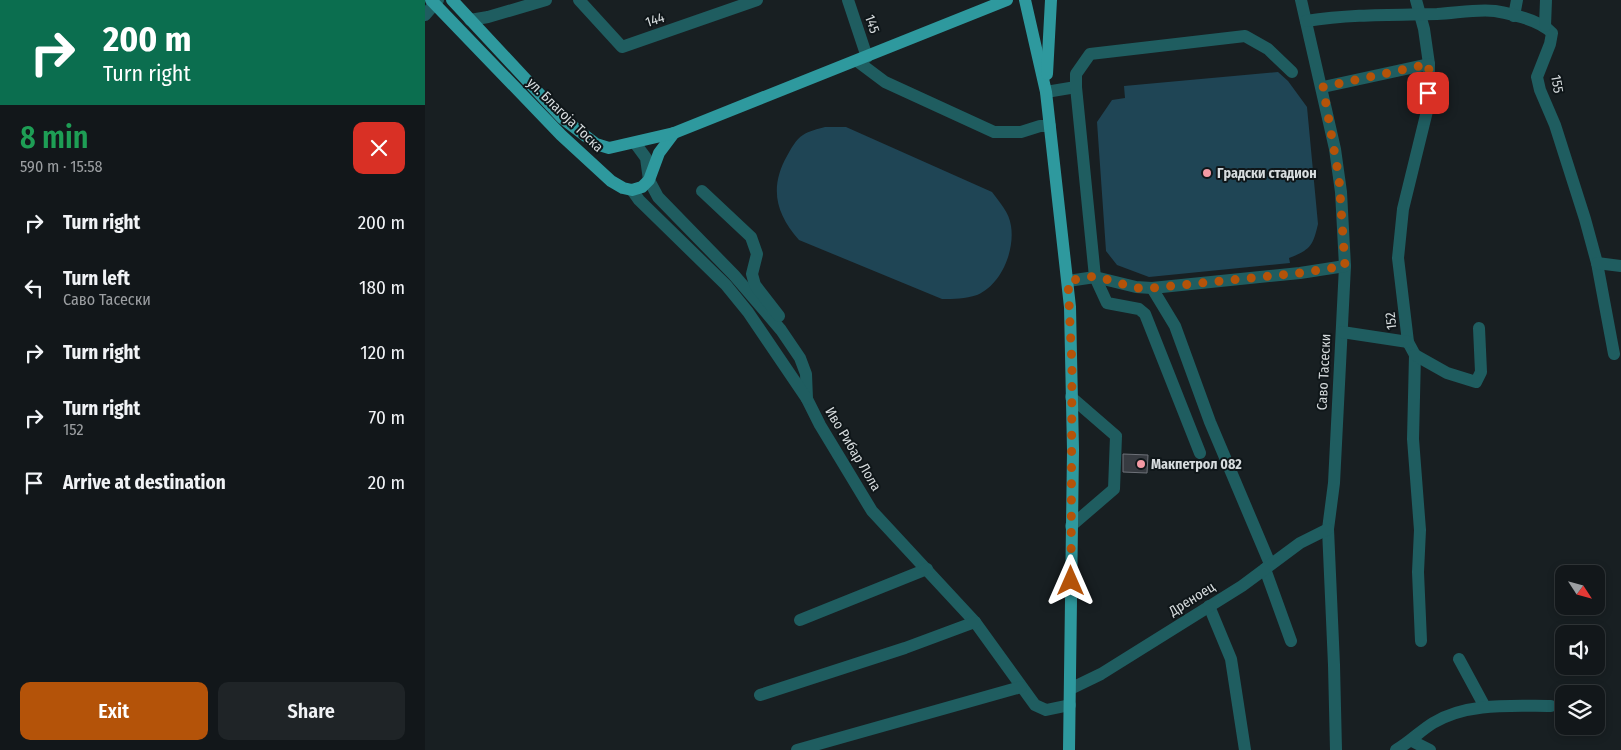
<!DOCTYPE html>
<html lang="en">
<head>
<meta charset="utf-8">
<style>
	:root { --surface:#12171a; --page:#1f2427; --text:#f1f3f6; --muted:#9c9fa2; --line:#313639; --accent:#b45309 }
	body { margin:0; font-family:"Fira Sans Condensed",sans-serif; background:var(--page); color:var(--text); height:100vh; display:flex; flex-direction:column; font-size:19px; white-space:nowrap }
	* { box-sizing:border-box; margin:0 }
	p { font-size:16px; color:var(--muted) }
	.icon { flex:none; width:28px; height:28px; fill:none; stroke:currentColor; stroke-width:2; stroke-linecap:round; stroke-linejoin:round }
	.map { position:relative; flex:1; overflow:hidden }
	.drawer { display:flex; flex-direction:column; background:var(--surface); width:425px }
	.drawer>* { flex:none }
	.guide { background:#0b6e4f; color:#fff; overflow:hidden }
	.needle { width:32px; rotate:126deg }
	.controls { position:absolute; left:1130px; top:565px; display:grid; gap:10px }
	.controls a { display:grid; place-items:center; width:50px; height:50px; border-radius:10px; background:var(--surface); box-shadow:0 2px 8px #0003,0 0 0 1px var(--line); font-size:25px }
	.pin { position:absolute; display:grid; place-items:center; width:42px; height:42px; color:#fff; margin:-21px; border-radius:10px; box-shadow:0 2px 8px #0006 }
	.me { position:absolute; width:55px; margin:-28px; rotate:0deg; stroke-linejoin:round; filter:drop-shadow(0 0 4px #0008) }
	.turn { display:flex; align-items:center; gap:18px; height:105px; padding:0 20px; font-size:22px }
	.turn .icon { width:65px; height:65px; stroke-width:2.5 }
	.turn b { display:block; font-size:35px; line-height:42px }
	.round { display:grid; place-items:center; flex:none; width:52px; height:52px; border-radius:10px; background:var(--page) }
	.headline { display:flex; align-items:center; justify-content:space-between; height:85px; padding:0 20px }
	h1 { font-size:30px; font-weight:600; line-height:38px; color:#1e9e55 }
	.primary-button { display:flex; gap:10px; margin-top:auto; padding:10px 20px }
	.primary-button a { flex:1; height:58px; border-radius:10px; background:var(--accent); color:#fff; font-size:20px; font-weight:600; line-height:58px; text-align:center }
	.primary-button a+a { background:var(--page); color:var(--text) }
	ul { padding:0; list-style:none }
	li { display:flex; align-items:center; gap:15px; height:65px; padding:0 20px }
	li div { flex:1 }
	li b { display:block; font-size:19px }
	li em { font-style:normal }
	main { display:flex; flex:1; min-height:0 }
	.map>svg:first-child { display:block }
	.green { fill:#1f4555 }
	.building { fill:#373b41; stroke:#6d7178 }
	.lines { fill:none; stroke-linecap:round; stroke-linejoin:round }
	.minor { stroke:#1f5d60; stroke-width:12 }
	.major { stroke:#2e999e; stroke-width:12 }
	.route { stroke:#b45309; stroke-width:9; stroke-dasharray:0 16.2 }
	.poi-dot { fill:#f49aa4; stroke:#0f1619; stroke-width:2 }
	.labels { text-anchor:middle; dominant-baseline:central; stroke-width:4; stroke-linejoin:round; paint-order:stroke }
	.street-label { font-size:14px; fill:#d7dcde; stroke:#0f1619 }
	.poi-label { font-size:14px; font-weight:bold; fill:#d7dcde; stroke:#0f1619; text-anchor:start }
</style>
</head>
<body>
<main>
<section class="drawer">
<div class="guide">
<div class="turn"><svg class="icon" aria-label="right" viewBox="0 0 24 24"><path d="M7 20v-9h11M14 6l5 5-5 5"/></svg><div><b>200 m</b>Turn right</div></div>
</div>
<div class="headline"><div><h1>8 min</h1><p>590 m · 15:58</p></div><a class="round" style="background:#d93025;color:#fff"><svg class="icon" aria-label="close" viewBox="0 0 24 24"><path d="M6 6l12 12M18 6L6 18"/></svg></a></div>
<ul>
<li><svg class="icon" aria-label="right" viewBox="0 0 24 24"><path d="M7 20v-9h11M14 6l5 5-5 5"/></svg><div><b>Turn right</b></div><em>200 m</em></li>
<li><svg class="icon" aria-label="left" viewBox="0 0 24 24"><path d="M17 20v-9H6M10 6l-5 5 5 5"/></svg><div><b>Turn left</b><p>Саво Тасески</p></div><em>180 m</em></li>
<li><svg class="icon" aria-label="right" viewBox="0 0 24 24"><path d="M7 20v-9h11M14 6l5 5-5 5"/></svg><div><b>Turn right</b></div><em>120 m</em></li>
<li><svg class="icon" aria-label="right" viewBox="0 0 24 24"><path d="M7 20v-9h11M14 6l5 5-5 5"/></svg><div><b>Turn right</b><p>152</p></div><em>70 m</em></li>
<li><svg class="icon" aria-label="arrive" viewBox="0 0 24 24"><path d="M6 21V4h12l-3 4 3 4H6"/></svg><div><b>Arrive at destination</b></div><em>20 m</em></li>
</ul>
<div class="primary-button"><a>Exit</a><a>Share</a></div>
</section>
<div class="map">
<svg width="1196" height="750" viewBox="0 0 1196 750">
	<rect width="100%" height="100%" fill="#181f22"/>
	<g class="green">
		<path d="M853,72L863,81L882,107L893,224C888,246 885,250 864,258L865,263L724,277L692,265L681,251L672,122L687,100L700,98L699,86Z"/>
		<path d="M400,127H421L567,192C575,203 584,212 586,226C590,251 576,285 552,295C540,299 529,299 517,299L374,240C351,214 344,188 362,156C366,149 371,139 378,135C384,131 393,129 400,127Z"/>
	</g>
	<path class="building" d="M698,454L723,455L722,473L698,472Z"/>
	<g class="lines">
		<g class="minor">
			<path d="M154,0L197,47L332,0"/>
			<path d="M423,0L442,57"/>
			<path d="M876,0L910,149L916,192L920,266L909,483L903,529L909,665L911,750"/>
			<path d="M991,0L999,29L1004,64L1003,107L978,209L973,258L983,342L990,355L988,439L995,530L993,572L996,641"/>
			<path d="M0,15L13,0"/>
			<path d="M1089,16L1092,0"/>
			<path d="M45,20L63,17L121,0"/>
			<path d="M881,21C927,14 967,15 1012,14C1032,13 1051,9 1070,11C1087,14 1115,20 1127,33L1125,44L1112,77L1115,90L1130,125L1160,219L1172,263L1189,354"/>
			<path d="M1120,26L1121,0"/>
			<path d="M432,61L460,82L569,132H596L615,126H625"/>
			<path d="M898,87L1004,64"/>
			<path d="M621,92L651,87"/>
			<path d="M210,143L221,158L224,180L233,197L309,275L356,330L375,358L381,374L382,399L395,425L447,511L550,622L610,705L621,710L645,705"/>
			<path d="M207,190L214,200L301,285L323,312L382,399"/>
			<path d="M277,191L326,237L332,254L327,274L330,285L354,316"/>
			<path d="M1172,263L1196,266"/>
			<path d="M643,281L670,277L711,287L727,288L875,273L920,266"/>
			<path d="M727,288L750,326L785,422L845,564"/>
			<path d="M917,332L983,342"/>
			<path d="M990,355L1022,373L1051,382L1056,372L1054,328"/>
			<path d="M775,453L720,314L714,309L682,303L670,277L651,87V74L665,54L820,36L843,49L867,72"/>
			<path d="M646,526L689,489L691,436L646,397"/>
			<path d="M840,569L866,641"/>
			<path d="M784,606L806,659L820,750"/>
			<path d="M375,620L502,569"/>
			<path d="M1034,659L1060,707"/>
			<path d="M645,689L676,674L817,586L875,543L903,529"/>
			<path d="M335,695L480,648L550,622"/>
			<path d="M987,741L1005,750"/>
			<path d="M372,750L596,687"/>
			<path d="M971,750C985,742 995,731 1008,723C1042,702 1088,706 1126,706"/>
		</g>
		<g class="major">
			<path d="M6,0L136,135L186,181L198,188L207,190L217,187L224,180L234,153L249,133"/>
			<path d="M27,0L137,118L171,144L184,148L249,133L582,0"/>
			<path d="M600,0L621,92L645,307L648,450L644,750"/>
			<path d="M622,74L626,0"/>
		</g>
	</g>
	<g class="lines">
		<path class="route" d="M646,581L647,366L643,281L670,276L711,288H727L875,273L920,266L914,178L898,87L1004,64L1003,93"/>
	</g>
	<g class="poi-dot">
		<circle cx="782" cy="173" r="5"/>
		<circle cx="716" cy="464" r="5"/>
	</g>
	<g class="labels">
		<g class="street-label">
			<text transform="translate(230 20) rotate(-18)">144</text>
			<text transform="translate(447 24) rotate(71)">145</text>
			<text transform="translate(1132 84) rotate(80)">155</text>
			<text transform="translate(140 115) rotate(44)">ул. Благоја Тоска</text>
			<text transform="translate(966 321) rotate(-97)">152</text>
			<text transform="translate(899 372) rotate(-87)">Саво Тасески</text>
			<text transform="translate(428 449) rotate(59)">Иво Рибар Лола</text>
			<text transform="translate(767 599) rotate(-32)">Дреноец</text>
		</g>
		<g class="poi-label">
			<text x="792" y="173">Градски стадион</text>
			<text x="726" y="464">Макпетрол 082</text>
		</g>
	</g>
</svg>
<div class="controls">
<a><svg class="needle" viewBox="-14 -14 28 28"><path d="M0-13l5 13h-10z" fill="#e53935"/><path d="M0 13l5-13h-10z" fill="#9c9fa2"/></svg></a>
<a><svg class="icon" aria-label="sound" viewBox="0 0 24 24"><path d="M4 9h4l5-4v14l-5-4H4zM17 9q2 3 0 6"/></svg></a>
<a><svg class="icon" aria-label="layers" viewBox="0 0 24 24"><path d="M12 4l9 5-9 5-9-5zM3 14l9 5 9-5"/></svg></a>
</div>
<div class="pin" style="left:1003px;top:93px;background:#d93025"><svg class="icon" aria-label="arrive" viewBox="0 0 24 24"><path d="M6 21V4h12l-3 4 3 4H6"/></svg></div>
<svg class="me" style="left:646px;top:581px" viewBox="-20 -20 40 40"><path d="M0-17L14 15 0 8-14 15z" fill="#b45309" stroke="#fff" stroke-width="4"/></svg>
</div>
</main>
</body>
</html>
